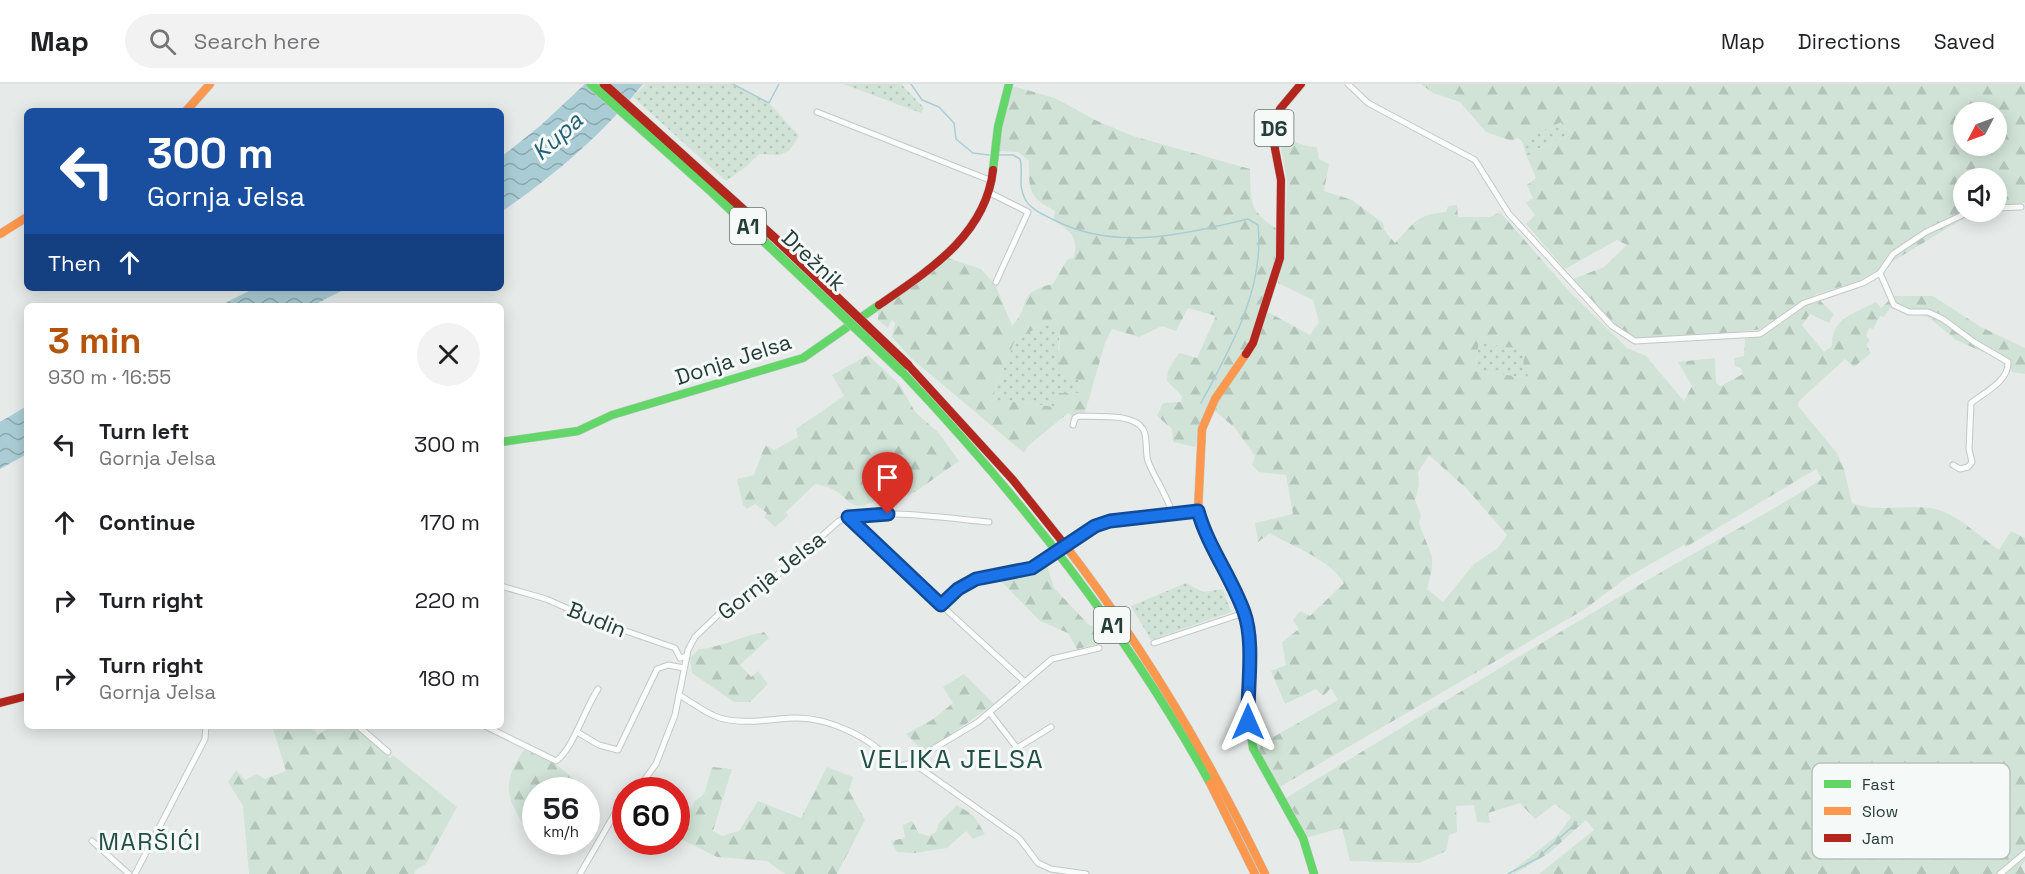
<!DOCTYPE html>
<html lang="en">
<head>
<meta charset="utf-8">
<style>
	:root { --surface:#fff; --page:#f2f2f2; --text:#202124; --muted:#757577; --line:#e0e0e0; --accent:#b45309 }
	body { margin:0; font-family:"Space Grotesk",sans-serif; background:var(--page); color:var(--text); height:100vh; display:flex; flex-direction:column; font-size:22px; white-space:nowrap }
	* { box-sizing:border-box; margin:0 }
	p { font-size:20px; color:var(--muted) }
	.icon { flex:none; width:33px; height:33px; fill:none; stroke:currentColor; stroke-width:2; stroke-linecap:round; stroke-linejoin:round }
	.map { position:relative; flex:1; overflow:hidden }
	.details { position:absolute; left:24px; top:219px; width:480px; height:426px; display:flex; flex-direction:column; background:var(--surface); border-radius:9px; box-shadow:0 3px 15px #0003 }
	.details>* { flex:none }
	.hud { position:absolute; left:24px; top:24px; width:480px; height:183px; border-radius:9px; box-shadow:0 3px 15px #0003; background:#1a4fa0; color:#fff; overflow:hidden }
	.needle { width:39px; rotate:229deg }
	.fabs { position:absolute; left:1953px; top:18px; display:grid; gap:12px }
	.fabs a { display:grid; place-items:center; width:54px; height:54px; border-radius:50%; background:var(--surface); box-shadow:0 3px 15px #0003; font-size:30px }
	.speed { position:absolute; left:522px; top:693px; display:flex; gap:12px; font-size:30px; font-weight:700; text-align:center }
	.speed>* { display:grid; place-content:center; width:78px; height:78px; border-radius:50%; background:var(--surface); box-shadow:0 3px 15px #0003; line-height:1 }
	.speed small { font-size:15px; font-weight:400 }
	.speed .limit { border:9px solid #d22; background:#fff; color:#111 }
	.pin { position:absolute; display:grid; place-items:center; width:51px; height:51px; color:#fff; margin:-62px -26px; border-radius:50% 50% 50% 0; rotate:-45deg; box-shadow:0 0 6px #0007 }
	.pin .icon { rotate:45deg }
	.me { position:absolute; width:66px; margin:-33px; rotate:0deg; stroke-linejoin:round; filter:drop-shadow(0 0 4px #0008) }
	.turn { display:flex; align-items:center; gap:21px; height:126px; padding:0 24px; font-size:27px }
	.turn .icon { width:78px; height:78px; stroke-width:2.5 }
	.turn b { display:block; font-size:42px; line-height:51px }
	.then { display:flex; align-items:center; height:57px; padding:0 24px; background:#0003; gap:12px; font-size:22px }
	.round { display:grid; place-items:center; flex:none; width:63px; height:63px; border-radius:32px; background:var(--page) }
	.headline { display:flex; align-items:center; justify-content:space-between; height:102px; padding:0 24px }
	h1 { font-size:36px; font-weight:700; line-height:45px; color:var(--accent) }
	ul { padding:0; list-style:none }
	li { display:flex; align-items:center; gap:18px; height:78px; padding:0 24px }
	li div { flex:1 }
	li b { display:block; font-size:22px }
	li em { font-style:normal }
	header { display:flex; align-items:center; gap:36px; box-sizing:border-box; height:84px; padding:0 30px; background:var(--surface); border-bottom:2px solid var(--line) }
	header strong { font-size:28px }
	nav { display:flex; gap:33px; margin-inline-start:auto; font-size:21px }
	.search { width:420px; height:54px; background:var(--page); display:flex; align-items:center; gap:15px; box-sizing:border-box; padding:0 21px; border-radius:33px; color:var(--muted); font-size:22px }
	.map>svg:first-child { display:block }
	.grass { fill:url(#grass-dots) }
	.forest { fill:url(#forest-firs); fill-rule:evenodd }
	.water { fill:url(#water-waves) }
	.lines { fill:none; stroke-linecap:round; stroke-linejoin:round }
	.stream { stroke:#aacdd5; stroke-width:1.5 }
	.street-casing { stroke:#c3c8c6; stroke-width:7 }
	.fast-casing { stroke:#c2c8c6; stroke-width:9 }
	.slow-casing { stroke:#c2c8c6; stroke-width:9 }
	.jam-casing { stroke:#c2c8c6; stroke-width:9 }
	.street { stroke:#fbfcfc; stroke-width:5 }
	.fast { stroke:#63d668; stroke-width:8 }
	.slow { stroke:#ff974d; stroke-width:8 }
	.jam { stroke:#b3261e; stroke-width:8 }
	.street-bridge-casing { stroke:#c3c8c6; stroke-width:7; stroke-linecap:butt }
	.fast-bridge-casing { stroke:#c2cac8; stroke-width:10; stroke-linecap:butt }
	.jam-bridge-casing { stroke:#c2cac8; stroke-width:10; stroke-linecap:butt }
	.street-bridge { stroke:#fbfcfc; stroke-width:5 }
	.fast-bridge { stroke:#63d668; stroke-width:9 }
	.jam-bridge { stroke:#b3261e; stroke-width:9 }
	.route-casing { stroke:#114b97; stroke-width:15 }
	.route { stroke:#1a73e8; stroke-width:10 }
	.labels { text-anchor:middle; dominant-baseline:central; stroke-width:6; stroke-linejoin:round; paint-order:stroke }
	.shield { fill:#f5f9f7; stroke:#637571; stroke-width:1.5 }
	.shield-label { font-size:21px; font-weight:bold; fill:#253d38 }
	.street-label { font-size:22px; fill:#253d38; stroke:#f5f9f7 }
	.water-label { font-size:24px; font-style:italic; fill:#236275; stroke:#f5f9f7 }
	.neighbourhood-label { font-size:24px; letter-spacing:1.5px; fill:#224e46; stroke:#f5f9f7 }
	.quarter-label { font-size:26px; letter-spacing:1.5px; fill:#224e46; stroke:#f5f9f7 }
	.key { fill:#f5f9f7; stroke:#b7c1be; stroke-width:1.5 }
	.key-label { font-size:16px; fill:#253d38 }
</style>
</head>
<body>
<header>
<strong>Map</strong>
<div class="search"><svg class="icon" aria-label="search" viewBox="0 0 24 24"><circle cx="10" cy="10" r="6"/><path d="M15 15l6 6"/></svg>Search here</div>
<nav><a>Map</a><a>Directions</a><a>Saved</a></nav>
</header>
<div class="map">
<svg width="2025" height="790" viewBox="0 0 2025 790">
	<defs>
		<pattern id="grass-dots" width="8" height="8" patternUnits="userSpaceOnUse" patternTransform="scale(1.5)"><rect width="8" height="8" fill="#d1e3d7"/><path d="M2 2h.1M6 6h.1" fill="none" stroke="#b3c4b9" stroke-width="1.8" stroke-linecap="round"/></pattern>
		<pattern id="forest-firs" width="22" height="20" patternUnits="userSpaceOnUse" patternTransform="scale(1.5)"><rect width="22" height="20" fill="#d1e3d7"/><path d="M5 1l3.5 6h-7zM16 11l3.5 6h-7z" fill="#b3c4b9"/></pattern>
		<pattern id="water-waves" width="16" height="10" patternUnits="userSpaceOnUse" patternTransform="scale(1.5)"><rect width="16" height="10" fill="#aacdd5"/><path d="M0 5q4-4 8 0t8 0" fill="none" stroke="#8aa8ae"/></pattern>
	</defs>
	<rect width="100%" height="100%" fill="#e6ebe9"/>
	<g class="grass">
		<path d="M646,0H733L769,19L799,52L789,67L779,71L759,70L747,82L726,97L633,13Z"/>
		<path d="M843,0H901L924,24L921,29Z"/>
		<path d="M1561,37L1569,51L1526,70L1522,57Z"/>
		<path d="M1047,237L1060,249L1058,267L1078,296L1079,310L1054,323L1022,318H990L1014,258Z"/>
		<path d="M1479,255L1502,263H1526L1529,294L1475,287Z"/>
		<path d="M1186,499L1203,508L1223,505L1231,528L1151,556L1131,522Z"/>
	</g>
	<g class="forest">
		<path d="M1421,0H2025V119L1997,124L1996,94H1964V128H1982L1971,130L1862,196L1814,211L1834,230L1829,239L1810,230L1802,241L1824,268L1832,262C1831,234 1855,229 1876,218L1881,224L1894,212H1933L1981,243L2025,264V290L2012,288L2010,280L1956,256L1927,232L1890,224L1884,233L1880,232L1873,245L1869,244L1866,252L1870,256L1866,261L1871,269L1854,283L1845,275L1799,317L1798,322L1837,369L1844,385L1852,419C1878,429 1904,420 1931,424C1956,428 1978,452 1999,466L2011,447L2025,454V777L2021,782L2025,790H1539L1594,746L1586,736L1549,769L1514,790L1513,786L1558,751L1571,733L1555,720L1535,735L1520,719L1488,729L1490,739L1477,738L1474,721L1456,722L1457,748L1449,751L1446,767L1419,779L1350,777L1342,744L1308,753L1286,714C1404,642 1522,570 1641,500C1701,464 1763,433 1822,395L1816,385L1686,463L1684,461L1626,494L1585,525L1278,704L1256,663L1338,616L1331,604L1323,612L1316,605L1285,620L1271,587L1286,581L1282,558L1299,545L1293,536L1300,527L1310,532L1344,499C1328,474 1295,464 1270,449L1258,458L1255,439L1293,430L1286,391L1259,388L1252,381L1255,372L1235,344L1208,321L1195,363L1173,358L1172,345L1157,332L1163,319L1181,318L1182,312L1167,297L1168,286L1179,269L1197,274L1216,232L1188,224L1176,247L1162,242L1139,253L1112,245L1105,259L1084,332L1075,334L1068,329L1028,362L1024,369L911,274L892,253L895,239L892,235L888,244L878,236V224L948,174L981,185L996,202L1012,242C1033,220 1014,209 1053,200L1067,176L1074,173C1079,152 1069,146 1053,136L1055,127C1028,113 1029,107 1029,77L1018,68L999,67L1001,41L1012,2L1055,14L1095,36L1133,52L1250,85C1251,118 1248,126 1277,145L1274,186L1262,225L1310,251L1319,238L1313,216L1278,199L1285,150L1287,96L1277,43L1285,40C1289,58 1300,62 1317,63L1319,75L1329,80L1324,107L1352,116L1383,139L1384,146L1395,159C1416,138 1415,131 1446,128L1448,122L1457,121L1458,133H1490L1500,128L1568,206L1627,264L1646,272L1684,317L1692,302L1678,278L1715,274L1716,299L1721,302L1743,290L1741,284L1735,282L1734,274L1744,272L1745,254L1758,252L1767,244C1741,248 1654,261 1633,253C1609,244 1589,213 1573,195L1604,183L1627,161L1617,156L1565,185L1526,140L1535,131L1526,119L1533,114L1527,101L1536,94L1526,70L1569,51L1561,38L1522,57L1517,54L1512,57L1486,48L1460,18L1433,9ZM1964,28H1996V62H1964ZM1047,237L1060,249L1058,289L1078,296L1079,309H1055L1054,323L1022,318H990L1014,258ZM1479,256L1502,263L1526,264L1523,281L1529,294L1475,287ZM1429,371L1467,405L1507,451L1498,464L1474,480L1443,518L1427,505L1432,485V473L1419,439L1421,431L1415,416L1419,401L1418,388Z"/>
		<path d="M868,271L900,301L915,328L938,348L959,377L915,408L894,415L888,409C841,440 857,406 815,400L786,428L788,432L775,443L764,433L767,429L755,420L747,425L743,421L737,395L754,391L765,361L774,366L798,353L796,345L844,312L832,291Z"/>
		<path d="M1046,478L1054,504L1088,540L1101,546L1111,557L1077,565L1068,549L1040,537L997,493L1033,487Z"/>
		<path d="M764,548L769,554L740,581L751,593L758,587L768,600L750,618H734L692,589L690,574L699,565C719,564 742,552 764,548Z"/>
		<path d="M964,590L994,620L925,669L906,650L932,636L953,619L943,603Z"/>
		<path d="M272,642H310L318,651L331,642H355L390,674L393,671L457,723L426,780L416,786L414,790H249L243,722L228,698L236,686L245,696L257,690L265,695L286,687Z"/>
		<path d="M524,666L552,677L590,708L587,711L586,706H536L535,756C511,722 496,706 524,666Z"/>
		<path d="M712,683L732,685L713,747L722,752L739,747L758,717L801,734L827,683L853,693L849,707L865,736L837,790H785L767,777L717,773L677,753L695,717L704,710Z"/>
		<path d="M957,721L973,731L985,750L973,755L966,747L947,764L915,769L897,768L891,757L905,754L903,741L912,737L919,749L929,752L936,748L939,739Z"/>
	</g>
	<g class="water">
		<path d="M585,0H643C602,51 555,91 501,128V73L540,42Z"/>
		<path d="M255,204H347L312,222H219Z"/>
		<path d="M27,322V370L0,385V338Z"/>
	</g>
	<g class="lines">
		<g class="stream">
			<path d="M733,0L769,19L779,0"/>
			<path d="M911,0L922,16L939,23L954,39L956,55L973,69L989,71"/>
			<path d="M998,71H1013L1020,75C1024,89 1017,99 1025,115C1030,125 1044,131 1054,136C1117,168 1183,150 1248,135L1258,141C1265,205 1230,265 1201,319"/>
			<path d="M1508,790L1538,774L1577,738"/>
		</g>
		<g class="street-casing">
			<g id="street">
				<path d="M1348,0L1368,19L1475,76L1509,130L1612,242L1635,257L1760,250L1804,219L1863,199L1880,189L1893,170L1926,148L1969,128"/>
				<path d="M817,28L992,97"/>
				<path d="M988,108L1028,128L996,198"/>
				<path d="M1996,124L2021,123"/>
				<path d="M1880,189L1894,221L1909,228H1928L1943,235L1974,258L2008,278C2009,297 1985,308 1971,319L1969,365L1972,378L1968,383L1960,385L1953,381"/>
				<path d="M1073,341L1075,334L1079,332C1096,333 1133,329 1143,345C1148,353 1145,368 1148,377C1155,396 1166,408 1172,429"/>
				<path d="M849,433L941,521C952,511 962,500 976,495C999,485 1023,490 1045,476"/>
				<path d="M1077,452L1110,437L1198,427"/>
				<path d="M501,502L546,515L594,536L675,564L680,574L687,572"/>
				<path d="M941,521L1024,597"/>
				<path d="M1154,559L1244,529"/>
				<path d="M679,611C692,618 706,630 720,634C745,641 768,635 794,634C829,633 876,655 895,683L913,679L1019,754L1038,779L1051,785L1086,790"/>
				<path d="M990,629L1017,664L1051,643"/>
				<path d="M358,642L388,668"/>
				<path d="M485,642L556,677C573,665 584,626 598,605"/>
				<path d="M577,648L599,661L618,666L657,585L668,581L684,584"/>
				<path d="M913,679L918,674L978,638L1052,575L1099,564"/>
				<path d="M637,706L656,680L675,631L688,566L695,553L721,528L775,493L839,437C871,422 952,435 989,438"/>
				<path d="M92,757L129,790"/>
				<path d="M135,790L205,655L206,642"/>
				<path d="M580,790L614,731L626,719"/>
				<path d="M2000,790L2025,769"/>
			</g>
		</g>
		<g class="fast-casing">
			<g id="fast">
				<path d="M993,86L998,43L1009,0"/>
				<path d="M902,288C1021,414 1126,547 1210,699"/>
				<path d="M501,358L578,347L612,331L803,274L879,221"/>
				<path d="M1248,623L1253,664L1303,754L1314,790"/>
			</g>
		</g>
		<g class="slow-casing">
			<g id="slow">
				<path d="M186,27L210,0"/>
				<path d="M0,150L27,133"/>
				<path d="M1246,270L1215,315L1202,345L1198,427L1204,446L1244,529L1248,549V623"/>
				<path d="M1061,456C1142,560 1208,671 1265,790"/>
				<path d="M1210,699L1255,790"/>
			</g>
		</g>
		<g class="jam-casing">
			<g id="jam">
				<path d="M879,221C928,187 986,151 993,86"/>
				<path d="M1246,270L1253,259L1280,174L1281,96L1272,49L1280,25L1301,0"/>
				<path d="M908,281L1013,396L1061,456"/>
				<path d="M0,619L27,612"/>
			</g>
		</g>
		<use href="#street" class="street"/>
		<use href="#fast" class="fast"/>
		<use href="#slow" class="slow"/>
		<use href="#jam" class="jam"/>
		<g class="street-bridge-casing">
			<path id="street-bridge" d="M1045,476L1077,452"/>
		</g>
		<g class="fast-bridge-casing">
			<path id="fast-bridge" d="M591,0L712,108L902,288"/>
		</g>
		<g class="jam-bridge-casing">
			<path id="jam-bridge" d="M604,0L777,156L908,281"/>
		</g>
		<use href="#street-bridge" class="street-bridge"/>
		<use href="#fast-bridge" class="fast-bridge"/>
		<use href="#jam-bridge" class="jam-bridge"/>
	</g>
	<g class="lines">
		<g class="route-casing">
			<path id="route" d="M888,430L848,433L941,521L958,505L976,495L1032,484L1095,442L1110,437L1198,427C1208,463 1231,492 1244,528C1255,558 1247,605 1248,638"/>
		</g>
		<use href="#route" class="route"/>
	</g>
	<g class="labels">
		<g class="shield">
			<rect x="1254.5" y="26" width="39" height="36" rx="4.5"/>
			<rect x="730" y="124" width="36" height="36" rx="4.5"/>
			<rect x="1094" y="523" width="36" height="36" rx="4.5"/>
		</g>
		<g class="shield-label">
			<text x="1274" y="44">D6</text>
			<text x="748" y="142">A1</text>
			<text x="1112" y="541">A1</text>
		</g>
		<g class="street-label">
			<text transform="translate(814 176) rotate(43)">Drežnik</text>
			<text transform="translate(733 275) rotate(-18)">Donja Jelsa</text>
			<text transform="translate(771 491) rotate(-38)">Gornja Jelsa</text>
			<text transform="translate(597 535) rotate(22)">Budin</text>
		</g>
		<g class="water-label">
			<text transform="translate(557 52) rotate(-42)">Kupa</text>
		</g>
		<g class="neighbourhood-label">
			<text x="150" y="757">MARŠIĆI</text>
		</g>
		<g class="quarter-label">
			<text x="952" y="675">VELIKA JELSA</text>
		</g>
	</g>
	<rect x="1812" y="679" width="198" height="96" rx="9" class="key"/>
	<rect x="1824" y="696" width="27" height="8" fill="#63d668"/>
	<rect x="1824" y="723" width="27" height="8" fill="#ff974d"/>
	<rect x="1824" y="750" width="27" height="8" fill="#b3261e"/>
	<g class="key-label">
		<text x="1862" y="706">Fast</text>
		<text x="1862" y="733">Slow</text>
		<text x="1862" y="760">Jam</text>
	</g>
</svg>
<div class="fabs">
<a><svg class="needle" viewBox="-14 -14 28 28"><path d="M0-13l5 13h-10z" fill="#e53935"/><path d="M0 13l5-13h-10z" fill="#757577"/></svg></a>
<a><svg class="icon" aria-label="sound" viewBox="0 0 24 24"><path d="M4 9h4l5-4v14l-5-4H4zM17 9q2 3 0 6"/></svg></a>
</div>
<div class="speed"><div>56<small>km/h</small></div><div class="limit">60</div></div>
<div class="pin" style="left:888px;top:430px;background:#d93025"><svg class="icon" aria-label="arrive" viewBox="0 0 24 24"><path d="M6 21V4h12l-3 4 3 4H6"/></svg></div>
<svg class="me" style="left:1248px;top:638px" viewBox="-20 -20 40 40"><path d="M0-17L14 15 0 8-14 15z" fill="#1a73e8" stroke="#fff" stroke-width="4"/></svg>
<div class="hud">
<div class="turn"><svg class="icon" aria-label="left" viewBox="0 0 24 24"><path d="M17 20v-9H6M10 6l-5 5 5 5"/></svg><div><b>300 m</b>Gornja Jelsa</div></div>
<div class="then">Then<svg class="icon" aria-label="ahead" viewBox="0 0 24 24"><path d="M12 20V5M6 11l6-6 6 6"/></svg></div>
</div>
<section class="details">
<div class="headline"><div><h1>3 min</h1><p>930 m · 16:55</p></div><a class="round"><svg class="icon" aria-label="close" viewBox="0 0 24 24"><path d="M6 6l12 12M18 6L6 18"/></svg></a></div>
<ul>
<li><svg class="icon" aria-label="left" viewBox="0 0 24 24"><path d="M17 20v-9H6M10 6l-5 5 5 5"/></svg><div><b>Turn left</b><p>Gornja Jelsa</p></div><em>300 m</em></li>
<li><svg class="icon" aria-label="ahead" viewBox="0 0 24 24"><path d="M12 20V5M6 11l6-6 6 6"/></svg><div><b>Continue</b></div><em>170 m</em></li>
<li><svg class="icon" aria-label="right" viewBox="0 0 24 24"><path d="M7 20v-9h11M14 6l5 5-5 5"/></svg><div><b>Turn right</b></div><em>220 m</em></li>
<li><svg class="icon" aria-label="right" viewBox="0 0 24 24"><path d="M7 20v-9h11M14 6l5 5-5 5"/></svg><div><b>Turn right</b><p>Gornja Jelsa</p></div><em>180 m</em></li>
</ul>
</section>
</div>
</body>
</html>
